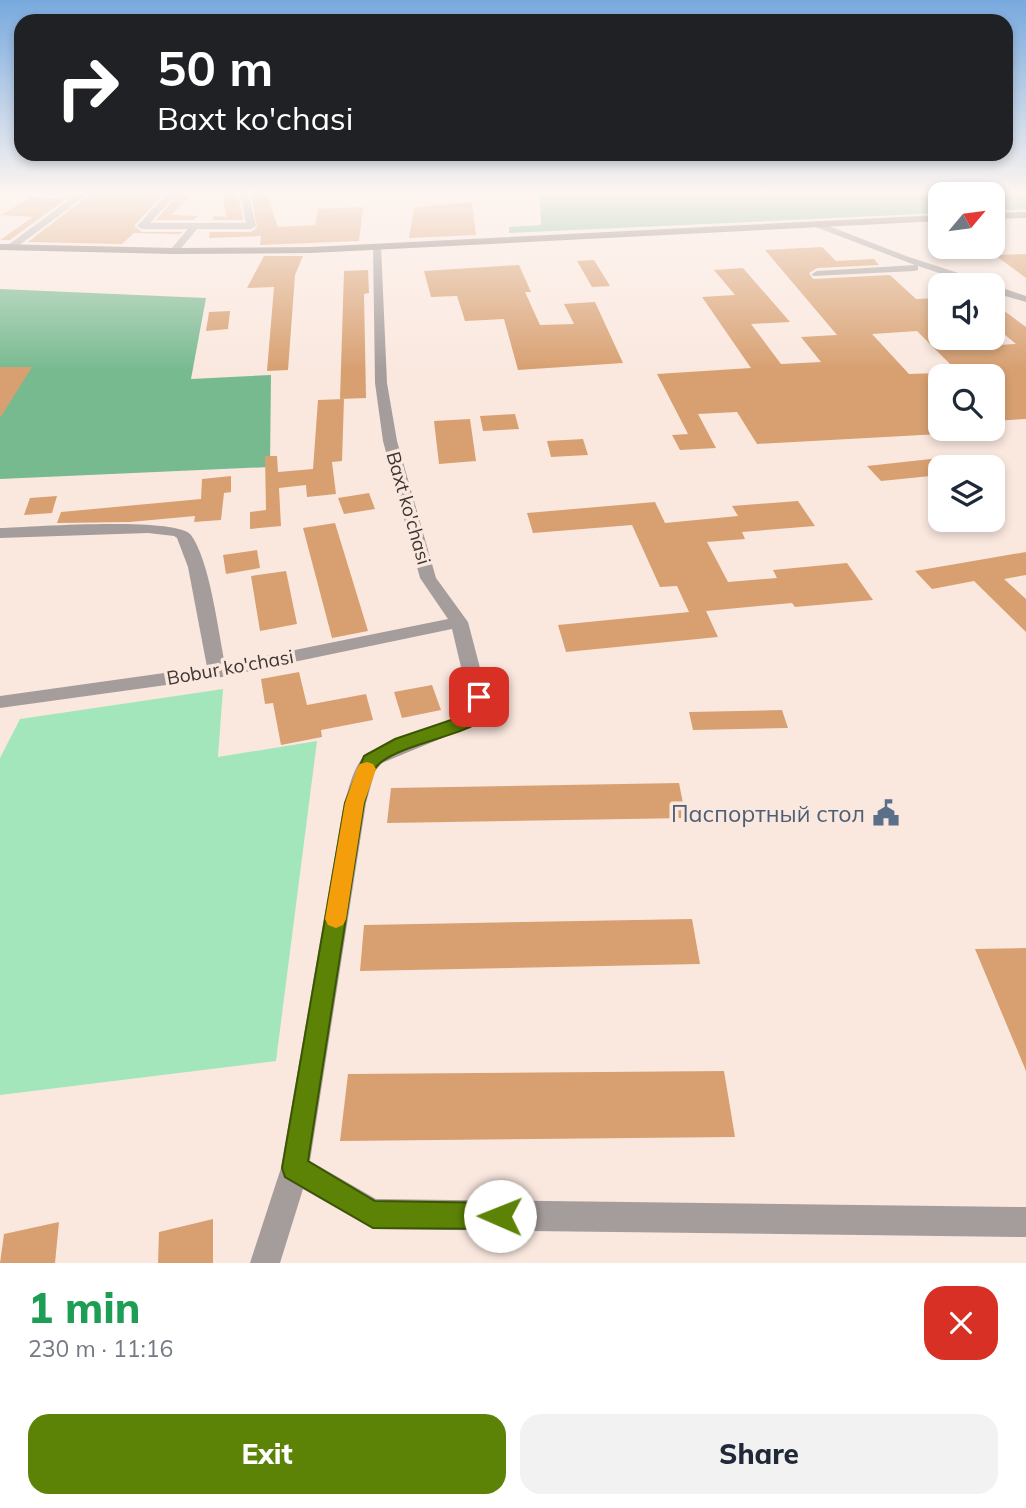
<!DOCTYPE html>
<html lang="en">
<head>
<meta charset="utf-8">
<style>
	:root { --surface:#fff; --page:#f2f2f3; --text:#1f2937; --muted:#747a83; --accent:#5c8305 }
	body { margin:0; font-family:Mulish,sans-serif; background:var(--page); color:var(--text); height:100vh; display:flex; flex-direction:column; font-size:26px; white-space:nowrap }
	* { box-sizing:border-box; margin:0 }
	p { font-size:23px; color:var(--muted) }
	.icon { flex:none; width:38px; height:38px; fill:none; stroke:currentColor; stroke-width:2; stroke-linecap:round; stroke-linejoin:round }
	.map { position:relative; height:1263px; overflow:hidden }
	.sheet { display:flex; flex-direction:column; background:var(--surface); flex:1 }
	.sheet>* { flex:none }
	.hud { position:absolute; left:14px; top:14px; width:999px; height:147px; border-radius:21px; box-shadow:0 4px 10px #0003; background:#202124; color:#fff; overflow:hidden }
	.needle { width:46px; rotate:61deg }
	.tools { position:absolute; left:928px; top:182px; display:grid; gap:14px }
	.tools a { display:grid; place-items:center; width:77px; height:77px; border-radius:14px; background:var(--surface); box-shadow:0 4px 10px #0003; font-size:35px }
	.pin { position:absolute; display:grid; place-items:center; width:60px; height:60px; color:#fff; margin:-30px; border-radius:14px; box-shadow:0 4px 10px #0006 }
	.me { position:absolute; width:77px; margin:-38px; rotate:271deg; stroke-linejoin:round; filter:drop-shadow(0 0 5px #0008) }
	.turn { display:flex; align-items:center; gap:24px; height:147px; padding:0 28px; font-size:32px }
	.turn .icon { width:91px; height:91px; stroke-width:2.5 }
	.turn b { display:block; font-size:49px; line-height:60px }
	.round { display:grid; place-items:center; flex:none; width:74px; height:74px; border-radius:21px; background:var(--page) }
	.summary { display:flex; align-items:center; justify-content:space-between; height:119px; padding:0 28px }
	h1 { font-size:42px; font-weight:800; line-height:52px; color:#1e9e55 }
	.action { display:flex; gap:14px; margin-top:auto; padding:14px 28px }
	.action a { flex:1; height:80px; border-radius:21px; background:var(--accent); color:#fff; font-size:28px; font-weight:800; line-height:80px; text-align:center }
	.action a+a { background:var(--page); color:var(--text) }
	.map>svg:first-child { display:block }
	.green { fill:#a4e6bb }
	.forest { fill:#78ba90 }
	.building { fill:#d8a071 }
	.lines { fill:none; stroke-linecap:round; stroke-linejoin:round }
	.street { fill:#a59d9b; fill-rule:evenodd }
	.secondary { fill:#837774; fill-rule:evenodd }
	.route { fill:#5c8305; stroke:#3c5503; stroke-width:2 }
	.slow { fill:#f59e0b }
	.labels { text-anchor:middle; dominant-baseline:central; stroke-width:7; stroke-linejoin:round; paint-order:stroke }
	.street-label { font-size:19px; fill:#3d3633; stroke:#fae8df }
	.near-service-label { font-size:23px; fill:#4e5e75; stroke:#fae8df; text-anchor:end }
</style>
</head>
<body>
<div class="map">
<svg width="1026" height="1263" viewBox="0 0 1026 1263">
	<rect width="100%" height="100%" fill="#fae8df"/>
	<path class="green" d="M223,689L218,757L317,741L276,1061L0,1095V758L20,719Z"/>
	<g class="forest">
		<path d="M540,193H1026V209L992,211V194H940V213L509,233V227L541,225Z"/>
		<path d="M0,289L206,298L191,379L271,375L270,467L0,479Z"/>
	</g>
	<g class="building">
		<path d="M68,193H74L10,240H0L33,217L1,215L31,197L60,199Z"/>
		<path d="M92,193H164L134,226L142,232H182L180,234L134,233L122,244L28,242Z"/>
		<path d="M179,193H194L171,215L198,216L193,220H156Z"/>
		<path d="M230,193H237L243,220H213L214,216L226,217L223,194Z"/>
		<path d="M251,193H266L278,227L315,225L318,209L363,207L359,241L260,245L261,236L209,238L210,232H251L257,228Z"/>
		<path d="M472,202L476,235L409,238L414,208Z"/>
		<path d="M822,247L836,261L874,259L879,265L817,268L809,273L813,279L890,275L916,299L940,298V348L1016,344L992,324V302L1026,327V419L992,421V376H962L917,331L872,334L909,374L940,373V434L757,444L737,412L698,414L716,448L680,450L672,435L688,434L657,374L751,368L702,297L735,295L714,270L743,268L790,322L751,324L781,364L821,362L801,337L837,335L765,250Z"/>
		<path d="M1026,254V278L995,255Z"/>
		<path d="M264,256H303L295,275L288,370L267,371L274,287L247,288Z"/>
		<path d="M594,260L610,286L592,287L577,261Z"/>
		<path d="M519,265L531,292H525L540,325L574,324L564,304L595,302L623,363L518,370L504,319L465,321L457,296L431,297L424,271Z"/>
		<path d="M368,270L369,293L364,294L366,398L340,399L344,271Z"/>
		<path d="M230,311L228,329L206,331L209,312Z"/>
		<path d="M0,367H32L0,418Z"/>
		<path d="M344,399L342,461L332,462L336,494L307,497L306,485L279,488L281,526L250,529V512L266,510L265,456H277L278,472L313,469L318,400Z"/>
		<path d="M515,414L519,429L483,431L480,416Z"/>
		<path d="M470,419L476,461L439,464L434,421Z"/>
		<path d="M583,439L588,455L551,457L547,441Z"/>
		<path d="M940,458V475L911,478L881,481L867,466Z"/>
		<path d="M231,476V492L224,493L221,520L194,522L195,516L130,522L57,523L61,512L201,499L202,479Z"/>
		<path d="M369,493L375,509L344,514L338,498Z"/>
		<path d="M57,496L52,513L24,515L30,498Z"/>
		<path d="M798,501L815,526L742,532L745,539L707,542L728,582L777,578L773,570L847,563L873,600L795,607L792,603L706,611L718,637L566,652L558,625L689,612L677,586L660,587L632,525L533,533L527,513L655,502L665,523L738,516L732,506Z"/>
		<path d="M335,523L368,631L332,638L303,528Z"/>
		<path d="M257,550L260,568L226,574L223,555Z"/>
		<path d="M1026,552V575L1004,579L1026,599V632L974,581L932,589L915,571Z"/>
		<path d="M286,571L297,624L260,631L251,576Z"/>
		<path d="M299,672L307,705L366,694L373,720L321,730L322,737L281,745L273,703L265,704L261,679Z"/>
		<path d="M432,685L441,710L402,718L394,692Z"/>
		<path d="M782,710L788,728L693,730L689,712Z"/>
		<path d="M679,783L686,818L387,823L391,788Z"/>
		<path d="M692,919L700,964L360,971L364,925Z"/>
		<path d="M1026,948V1071L975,949Z"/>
		<path d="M724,1071L735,1137L340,1141L348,1074Z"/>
		<path d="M213,1219V1263H158L159,1232Z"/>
		<path d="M59,1222L55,1263H0L4,1234Z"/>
	</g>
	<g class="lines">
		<g class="street">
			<path d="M79,193H89L14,249H8V245Z"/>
			<path d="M168,193H177L150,223H246L240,193H248L256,226L251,229H197L177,253H171V249L188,229H142L137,226Z"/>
			<path d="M816,221L906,256L989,283L990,285H975L918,266V270L914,271L813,276L812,274L817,271L915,265L813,226L811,224Z"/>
			<path d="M373,244L381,246L387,383L397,441L436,578L468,622L490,706L481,719L471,726L382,763L375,771L366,803L310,1161L376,1199L1026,1207V1237L373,1229L303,1189L280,1263H250L281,1168L344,803C350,786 353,766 367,753L445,723L470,705L452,629L217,678L0,708V696L207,667L188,567L177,538L174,536L148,533L0,538V528C29,527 177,516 191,535C210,561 218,631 225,664L448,619L420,578L383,441L375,383Z"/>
			<path d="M990,285L996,286L1026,296V302L992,292Z"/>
		</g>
		<g class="secondary">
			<path d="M1026,212V218L992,219V213Z"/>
			<path d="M940,215V221L311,253L174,254L0,250V244L174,248L311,247Z"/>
		</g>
	</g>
	<linearGradient id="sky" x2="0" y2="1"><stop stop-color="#78a9de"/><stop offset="0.52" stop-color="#fdf5f1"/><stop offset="1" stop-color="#fdf5f1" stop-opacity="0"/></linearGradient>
	<rect width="1026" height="370" fill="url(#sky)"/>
	<path class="route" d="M479,691L487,697C487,704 487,712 483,718C469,735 404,743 380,763C370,771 368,792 364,803L308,1161L375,1201L500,1203L509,1206L513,1216L509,1225L500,1229L373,1228L285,1177L282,1168L345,803L364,756L395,739L463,716L468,711L473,693Z"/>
	<path class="slow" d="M367,762L373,764L376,769L364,803L346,919L343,925L336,928L328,925L325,919L345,803L357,769L360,764Z"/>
	<defs>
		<g id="civic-bare" transform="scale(2.1)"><path d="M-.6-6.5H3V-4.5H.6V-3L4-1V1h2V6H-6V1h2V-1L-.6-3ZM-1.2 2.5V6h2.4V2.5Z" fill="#5c6f8a" stroke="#fae8df" stroke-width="2.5" paint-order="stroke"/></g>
	</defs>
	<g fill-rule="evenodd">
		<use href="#civic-bare" x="886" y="813"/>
	</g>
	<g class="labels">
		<g class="street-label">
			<text transform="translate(409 508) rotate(74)">Baxt ko'chasi</text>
			<text transform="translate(230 667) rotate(-10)">Bobur ko'chasi</text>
		</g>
		<g class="near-service-label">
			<text x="865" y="813">Паспортный стол</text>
		</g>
	</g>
</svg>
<div class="tools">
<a><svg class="needle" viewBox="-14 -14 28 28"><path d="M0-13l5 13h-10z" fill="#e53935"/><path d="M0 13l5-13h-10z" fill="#747a83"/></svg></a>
<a><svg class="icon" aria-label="sound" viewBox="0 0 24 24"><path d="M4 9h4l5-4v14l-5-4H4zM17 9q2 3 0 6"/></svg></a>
<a><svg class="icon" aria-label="search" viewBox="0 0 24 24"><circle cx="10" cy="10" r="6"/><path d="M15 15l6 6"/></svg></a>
<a><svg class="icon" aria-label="layers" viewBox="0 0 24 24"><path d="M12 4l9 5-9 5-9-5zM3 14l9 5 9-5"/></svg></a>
</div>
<div class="pin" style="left:479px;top:697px;background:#d93025"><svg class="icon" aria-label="arrive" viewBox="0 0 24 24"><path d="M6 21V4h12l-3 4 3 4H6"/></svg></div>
<svg class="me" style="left:500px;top:1216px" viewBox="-20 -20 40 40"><circle r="19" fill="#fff"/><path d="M0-13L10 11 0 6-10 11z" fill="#5c8305"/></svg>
<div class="hud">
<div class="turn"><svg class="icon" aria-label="right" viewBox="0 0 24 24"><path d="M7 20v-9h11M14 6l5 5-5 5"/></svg><div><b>50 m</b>Baxt ko'chasi</div></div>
</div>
</div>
<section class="sheet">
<div class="summary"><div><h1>1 min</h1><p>230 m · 11:16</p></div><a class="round" style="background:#d93025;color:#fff"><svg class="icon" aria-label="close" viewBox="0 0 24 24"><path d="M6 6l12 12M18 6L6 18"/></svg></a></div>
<div class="action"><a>Exit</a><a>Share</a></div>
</section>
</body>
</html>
